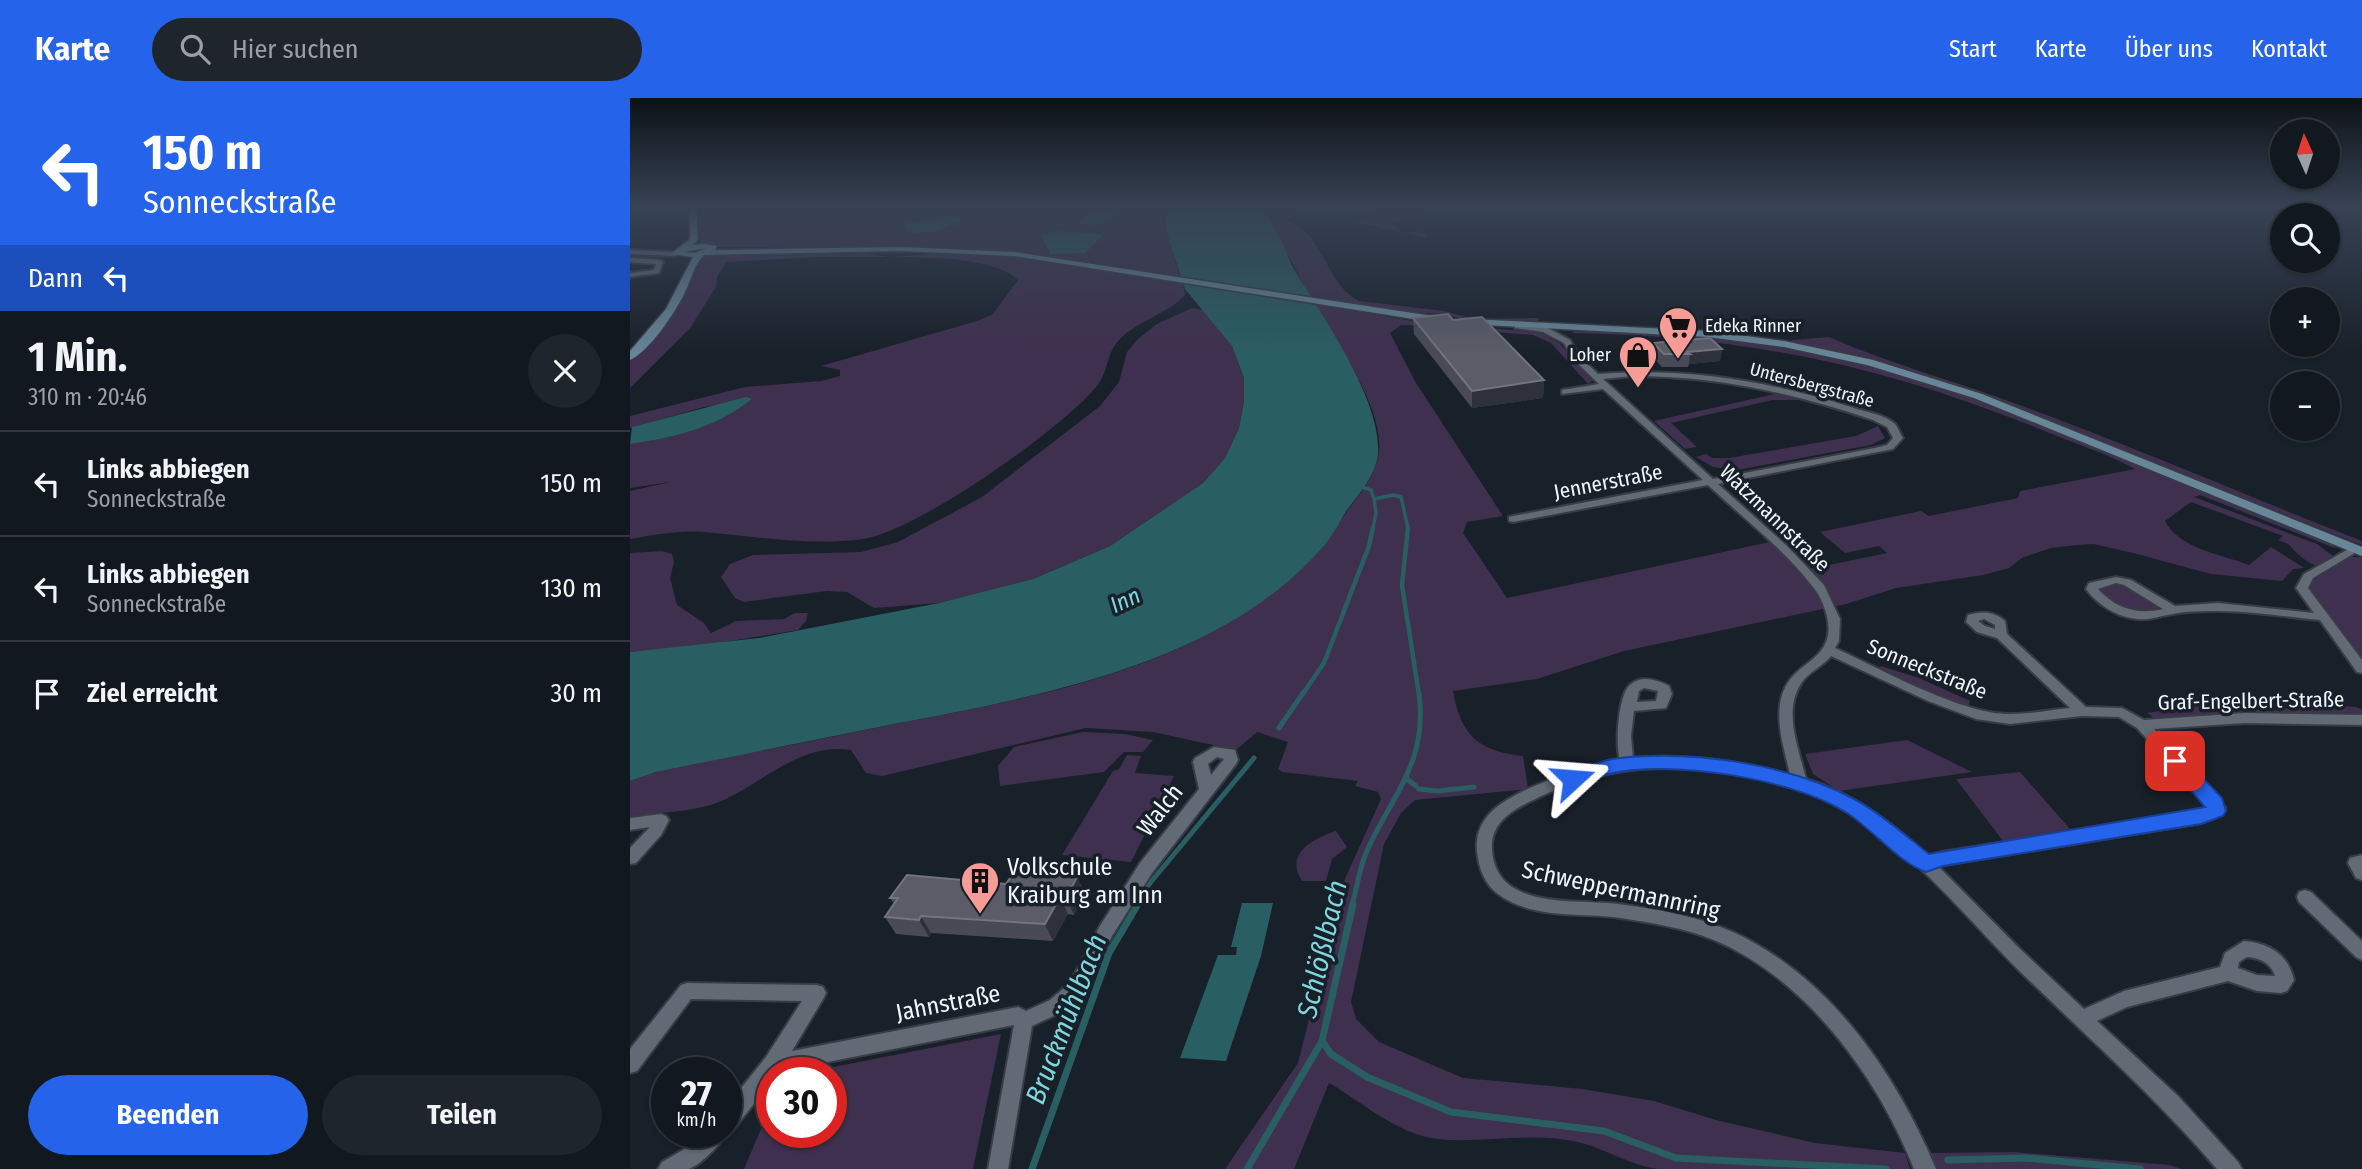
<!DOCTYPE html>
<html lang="de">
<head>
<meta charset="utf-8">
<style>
	:root { --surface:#12181f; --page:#1f252c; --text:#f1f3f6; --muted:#9ca0a4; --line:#31373d; --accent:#2563eb }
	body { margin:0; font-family:"Fira Sans Condensed",sans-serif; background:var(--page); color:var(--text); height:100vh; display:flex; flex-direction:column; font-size:26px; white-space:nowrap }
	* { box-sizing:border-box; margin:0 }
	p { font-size:23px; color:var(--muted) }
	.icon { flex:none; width:38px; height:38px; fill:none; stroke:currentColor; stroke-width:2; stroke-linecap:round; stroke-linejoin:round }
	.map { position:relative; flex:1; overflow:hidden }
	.side { display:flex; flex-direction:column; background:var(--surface); width:630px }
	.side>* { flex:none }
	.hud { background:#2563eb; color:#fff; overflow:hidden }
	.needle { width:46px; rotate:357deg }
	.controls { position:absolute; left:1640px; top:21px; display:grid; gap:14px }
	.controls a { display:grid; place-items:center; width:70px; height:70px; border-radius:50%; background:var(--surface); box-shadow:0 2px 5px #0004,0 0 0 2px var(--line); font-size:35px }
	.speed { position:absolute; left:21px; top:959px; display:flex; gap:14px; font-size:35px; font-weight:700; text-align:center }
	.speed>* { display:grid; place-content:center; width:91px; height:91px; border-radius:50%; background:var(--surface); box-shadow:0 2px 5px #0004,0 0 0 2px var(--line); line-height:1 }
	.speed small { font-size:18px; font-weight:400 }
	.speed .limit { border:10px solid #d22; background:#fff; color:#111 }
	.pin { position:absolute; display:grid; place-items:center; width:60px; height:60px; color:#fff; margin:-30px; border-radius:14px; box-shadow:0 4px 10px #0006 }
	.me { position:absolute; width:77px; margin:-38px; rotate:71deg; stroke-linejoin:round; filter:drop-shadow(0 0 5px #0008) }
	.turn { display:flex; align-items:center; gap:24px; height:147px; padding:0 28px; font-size:32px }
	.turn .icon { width:91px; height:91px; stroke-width:2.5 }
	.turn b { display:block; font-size:49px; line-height:60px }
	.then { display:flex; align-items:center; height:66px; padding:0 28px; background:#0003; gap:14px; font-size:26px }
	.round { display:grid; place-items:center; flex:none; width:74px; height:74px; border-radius:37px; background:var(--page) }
	.head { display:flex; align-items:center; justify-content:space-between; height:119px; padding:0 28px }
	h1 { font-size:42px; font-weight:700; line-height:52px }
	.button { display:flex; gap:14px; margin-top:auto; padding:14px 28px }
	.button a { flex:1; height:80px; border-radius:42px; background:var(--accent); color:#fff; font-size:28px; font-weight:700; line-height:80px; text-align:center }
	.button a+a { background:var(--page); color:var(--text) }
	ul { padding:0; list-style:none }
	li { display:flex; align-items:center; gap:21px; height:105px; padding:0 28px; border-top:2px solid var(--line) }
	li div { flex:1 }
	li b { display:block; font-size:26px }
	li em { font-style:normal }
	header { display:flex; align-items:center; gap:42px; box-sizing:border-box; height:98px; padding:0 35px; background:var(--accent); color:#fff }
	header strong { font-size:33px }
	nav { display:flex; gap:38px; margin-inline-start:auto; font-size:24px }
	.search { width:490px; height:63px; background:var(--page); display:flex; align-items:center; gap:18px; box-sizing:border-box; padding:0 24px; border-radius:38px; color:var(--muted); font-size:26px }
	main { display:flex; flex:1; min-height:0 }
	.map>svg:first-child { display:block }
	.green { fill:#3f304f; fill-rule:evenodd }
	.water { fill:#295e62 }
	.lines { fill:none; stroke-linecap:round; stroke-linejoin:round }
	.stream-far3 { stroke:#295e62; stroke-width:3.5 }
	.stream-far2 { stroke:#295e62; stroke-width:4.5 }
	.stream-far1 { stroke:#295e62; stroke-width:5 }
	.stream { stroke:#295e62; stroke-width:7 }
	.minor-casing { stroke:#383d45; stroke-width:4 }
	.tertiary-casing { stroke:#383d45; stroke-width:4 }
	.secondary-casing { stroke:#383d45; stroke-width:3 }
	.minor { fill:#616a75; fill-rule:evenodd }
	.tertiary { fill:#616a75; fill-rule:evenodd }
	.secondary { fill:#678698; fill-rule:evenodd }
	.wall { fill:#494a56 }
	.shaded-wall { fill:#2e313c }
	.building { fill:#5b5c67; stroke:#72747f; stroke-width:2 }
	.route { fill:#2563eb; stroke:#184099; stroke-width:2 }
	.labels { text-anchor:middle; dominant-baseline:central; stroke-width:7; stroke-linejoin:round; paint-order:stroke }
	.far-poi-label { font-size:18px; fill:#f0f6fc; stroke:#182029; text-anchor:start }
	.far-street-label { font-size:18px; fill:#f0f6fc; stroke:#182029 }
	.street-label { font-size:21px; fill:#f0f6fc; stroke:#182029 }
	.water-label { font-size:23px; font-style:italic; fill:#7ed7de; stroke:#182029 }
	.near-street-label { font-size:24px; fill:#f0f6fc; stroke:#182029 }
	.near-poi-label { font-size:24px; fill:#f0f6fc; stroke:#182029; text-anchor:start }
	.near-water-label { font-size:28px; font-style:italic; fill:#7ed7de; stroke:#182029 }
</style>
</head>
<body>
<header>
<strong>Karte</strong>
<div class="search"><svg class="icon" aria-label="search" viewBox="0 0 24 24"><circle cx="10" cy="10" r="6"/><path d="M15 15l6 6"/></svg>Hier suchen</div>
<nav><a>Start</a><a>Karte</a><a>Über uns</a><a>Kontakt</a></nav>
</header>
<main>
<section class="side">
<div class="hud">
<div class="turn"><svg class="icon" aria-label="left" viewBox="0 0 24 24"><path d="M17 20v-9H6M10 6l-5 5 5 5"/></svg><div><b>150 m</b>Sonneckstraße</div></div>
<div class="then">Dann<svg class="icon" aria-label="left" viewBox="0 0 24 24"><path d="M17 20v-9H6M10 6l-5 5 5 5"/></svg></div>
</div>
<div class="head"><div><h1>1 Min.</h1><p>310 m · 20:46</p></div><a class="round"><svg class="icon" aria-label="close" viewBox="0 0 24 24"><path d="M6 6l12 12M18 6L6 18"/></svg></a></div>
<ul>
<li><svg class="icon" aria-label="left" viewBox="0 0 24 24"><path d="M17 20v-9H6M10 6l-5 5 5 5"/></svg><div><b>Links abbiegen</b><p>Sonneckstraße</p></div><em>150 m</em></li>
<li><svg class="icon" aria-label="left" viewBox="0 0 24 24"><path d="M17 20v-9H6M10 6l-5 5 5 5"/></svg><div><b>Links abbiegen</b><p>Sonneckstraße</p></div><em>130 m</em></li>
<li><svg class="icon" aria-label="arrive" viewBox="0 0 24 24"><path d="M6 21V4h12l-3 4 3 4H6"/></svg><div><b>Ziel erreicht</b></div><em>30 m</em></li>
</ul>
<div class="button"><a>Beenden</a><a>Teilen</a></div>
</section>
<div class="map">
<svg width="1732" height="1071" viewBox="0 0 1732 1071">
	<rect width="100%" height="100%" fill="#182029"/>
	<g class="green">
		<path d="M68,108H477L455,117L493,112L495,108H537V136L550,178L404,156L347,151L89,149L70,144ZM318,118L329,119L331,124L303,134L276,125ZM426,133L446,135L458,152L420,156L411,137Z"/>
		<path d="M633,108H663L669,114L657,122C662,126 671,129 676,134C696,155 702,189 729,203L814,213L844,221L909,220L908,223L837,222L813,216L759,213L680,199Z"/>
		<path d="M759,108H783L793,118L762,124L773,135L792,133L798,139C789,139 781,137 773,135L725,124L764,109Z"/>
		<path d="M158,153L171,157L168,155L355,156L348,158L388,159L553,185L555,197C538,216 508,222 489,242C476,256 478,275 467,288C432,331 287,433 233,441C180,448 127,439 74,434C49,432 24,437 0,441V393L40,384L0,390V346C43,340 88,329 122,301L74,309L0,330V318L115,289L191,283L210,278V272L191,268L347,223L362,217L388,182C363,158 298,160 264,159L300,156H237L260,159H190L96,164L87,179L86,189L60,230L0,290V264L49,205L67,163L74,157Z"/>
		<path d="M684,206L782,223L911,235L930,246L963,282L958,286L921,245L903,237L779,227H771L760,235L786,285L873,418L837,424L833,435L877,500L1140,444L1170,473L1257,455L1249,448L1215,455L1190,434L1291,413L1299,418L1388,400L1390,393L1505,371C1476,355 1442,345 1412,332C1251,267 1115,238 942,235L947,232L1034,233L1144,246L1240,266L1359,305L1699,444L1707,451L1570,397L1564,399L1687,446L1703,458L1687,468C1673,463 1665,453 1658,446L1648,442L1653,438L1561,404L1535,423C1548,450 1593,457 1619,467L1641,449L1674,470L1663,471L1652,483L1581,476L1507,456L1464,446L1447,447L1421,450L1392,460L1379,470L1353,477L1266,490L1216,506L994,553L907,581L823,593C831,638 848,653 893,658L898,691L785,702L771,715L754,746L721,904L726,921L749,944L833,980L953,991L1024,1003L1086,1022L1185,1045L1275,1055L1280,1071H1029C1001,1068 976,1051 948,1044C902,1033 854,1046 808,1041C766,1036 734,1005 699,985L664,1071H595L668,965L714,783L751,701L748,694L725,688L728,683L652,674L648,671L658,644L627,634L606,652L523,634L456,630L252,678L236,675L221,652C173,645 138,680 98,700C69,714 38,714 7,717L0,721V683L26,674C104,658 182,643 260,627C421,596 615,565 713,419C725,401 743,382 748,360C758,313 706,245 684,206Z"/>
		<path d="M562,210L574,212L602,248L614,280V303L609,330L595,360L573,385L480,448L403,481L309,505L244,510L217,494L197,493L114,504L105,500L91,479L100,466L123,457L231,454L268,444L352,399L470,308L489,284L497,254L508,241L527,226Z"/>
		<path d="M1199,239C1262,267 1330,284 1395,309C1508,351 1620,399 1732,443V447L1358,299L1273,272L1160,245L1162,242Z"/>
		<path d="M1145,296L1171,302H1143L1041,325L1067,349L1055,351L1024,323Z"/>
		<path d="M1248,328L1255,340L1241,347L1107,372L1083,369L1066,359L1076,356L1082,360H1099L1226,338Z"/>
		<path d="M32,453L42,456L44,464L40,480L47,507L74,525L81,535L106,523L154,521L165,515H178L176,523L168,532L70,548L0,554V455Z"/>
		<path d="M1720,459H1732V564L1679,491L1682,483Z"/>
		<path d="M1489,486L1498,487L1527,506L1528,512C1499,518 1494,511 1471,496V491Z"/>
		<path d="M1251,568L1289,580L1340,603L1338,610L1248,572Z"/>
		<path d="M1658,602L1725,609L1732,611V619L1525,621L1517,615L1573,606Z"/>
		<path d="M453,634L495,636L523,642L513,654H494L474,674L370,688L368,668L384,649Z"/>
		<path d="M1277,642L1342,674L1209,693L1183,676L1175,656Z"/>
		<path d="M497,657L511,658L505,675L544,678L534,698L542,701L538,711L527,712L501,764L432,757L483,673L489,671Z"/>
		<path d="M1390,674L1440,731L1373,743L1326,681Z"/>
		<path d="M706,733L717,749L702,761L696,783H672C654,755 683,741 706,733Z"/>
		<path d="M371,936L343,1071H114L142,1005V1034H201V975H173Z"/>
		<path d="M1383,1054L1540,1067L1551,1071H1304L1299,1055Z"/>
	</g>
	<g class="water">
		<path d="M477,108H495C485,125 467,129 448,125L455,117Z"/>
		<path d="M537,108H633L653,145L661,166C689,214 752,300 748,356C746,378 727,398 715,415C708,427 701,440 692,450C589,567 410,598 264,626C185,642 105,658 26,674L0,683V554L129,540L309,505L403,481L480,448L573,385L595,360L609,330L614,303V280L602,248L555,191L537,136Z"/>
		<path d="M318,118L329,119L331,124L303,134L281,135L276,131V125Z"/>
		<path d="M426,133L468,136L473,137L455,155L420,156L411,137Z"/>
		<path d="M116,299L122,301C88,329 44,340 0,346L2,329Z"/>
		<path d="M612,805H643L631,858L596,963L550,960L588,857H606L607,849H601Z"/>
	</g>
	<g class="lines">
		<g class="stream-far3">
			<path d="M730,388L741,392L744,401L763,397L771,399L778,430"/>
			<path d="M743,430L746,415L744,401"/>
		</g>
		<g class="stream-far2">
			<path d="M778,429L772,487L789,597"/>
			<path d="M672,597L694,565L739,448L743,429"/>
		</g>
		<g class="stream-far1">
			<path d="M649,630L673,595"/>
			<path d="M777,681L786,688"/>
			<path d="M789,691L808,693L844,689"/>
			<path d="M507,807L520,785L624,660"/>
			<path d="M722,807C727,790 729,772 736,755C762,696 798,666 789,595"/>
		</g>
		<g class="stream">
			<path d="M723,806L692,943L701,956L737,979L821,1014L974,1033L1046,1060L1256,1071"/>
			<path d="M1318,1062L1396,1060L1510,1071"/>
			<path d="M402,1071L479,855L508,806"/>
			<path d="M617,1071L692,943"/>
		</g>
		<g class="minor-casing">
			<g id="minor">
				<path d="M0,160L30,162L33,164L29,175L0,179V175L24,172L26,166L0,164Z"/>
				<path d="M885,226L918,230L940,242L949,258L968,276C1056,269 1141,283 1224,310C1236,314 1256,317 1265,326C1268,329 1270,336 1273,340L1263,351L1088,386L1157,448L1194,487L1210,521L1209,543L1205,550C1251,571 1332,617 1381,616C1401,616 1421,612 1440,610L1367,540L1347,534L1336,524L1338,517C1352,513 1363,513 1375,523L1377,536L1456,609L1492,610L1514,622L1615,615L1732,617V627L1615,625L1524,631L1592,706L1595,710L1585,720L1571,725L1308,768L1389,850L1454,911L1494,893L1590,869L1595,855L1614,843C1639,845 1658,856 1664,882L1657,893L1651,895L1627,893L1598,883L1497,909L1467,923L1548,998L1608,1064L1612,1071H1587C1530,1004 1464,945 1401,884C1316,802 1252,704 1129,680C1044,664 980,664 901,703C883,712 864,723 862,745C861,760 866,776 878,786C907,809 960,801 995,807C1033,812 1070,819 1105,835C1201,880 1266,976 1306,1071H1284C1248,980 1177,881 1084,842C1055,830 1022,825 991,820C951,814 903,822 868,796C857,788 850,774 848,760C845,746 847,732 856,720C876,692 955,668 990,662C985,647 988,595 1001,586C1012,577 1027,582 1039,588L1042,596L1036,610L1004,613L1001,638L1003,660C1055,656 1110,663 1160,677C1153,644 1137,602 1166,575C1176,565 1191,558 1196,544C1203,528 1194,502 1183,489C1154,451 1113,420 1078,387L883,424L879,423V419L883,418L1073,382L973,291L932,296V292L969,286L943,261L934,245L913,234L885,230ZM1002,278C1088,278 1162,295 1243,322L1257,329L1263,340L1257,347L1245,350L1083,381L973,281ZM1354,521L1365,527V531L1355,528L1348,523ZM1201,558L1298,603L1346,621L1380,626L1452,618L1489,619L1507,630L1578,709L1571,713L1312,754L1298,758C1262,726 1223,695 1176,681C1169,651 1152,613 1172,584C1179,574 1193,568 1201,558ZM1014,590L1028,593L1026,603L1007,604L1009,593ZM1617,859C1630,860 1641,865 1645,878L1627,877L1608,870L1609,864Z"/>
				<path d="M1724,448L1728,449L1729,451L1728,453L1683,480L1678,490L1732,562V575L1727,574L1690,522C1656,519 1621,513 1587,513C1573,513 1557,513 1543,516C1529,518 1516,524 1501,520C1484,517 1466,505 1456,491L1459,485L1486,479L1501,482L1545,508L1588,505L1684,515L1666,490L1674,476ZM1486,485L1494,487L1533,511C1508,517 1486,511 1468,491Z"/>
				<path d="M584,649L605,652L608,662L606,666L522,775L482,838L452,897L432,914L402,928L378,1071H358L384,927L142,975V983L103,1032L96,1035C92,1045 69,1069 58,1071C49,1071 38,1071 28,1071L32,1064L53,1052L71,1034H96V1009L136,959L172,903L61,901L7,973L0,975V951L51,887L57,885L187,887L193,889L196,895L193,901L162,953L388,909L396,913L420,902L440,885L470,828L510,765L569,691L563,664L565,660ZM587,659L594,661L581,677L578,666Z"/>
				<path d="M31,716L36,718L39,722L31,737L6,765L0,766V750L20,729L0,732V720Z"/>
				<path d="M1732,757V782L1726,780L1718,765L1720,760Z"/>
				<path d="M1675,792L1681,794L1732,843V862L1726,859L1669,804L1667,799L1669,794Z"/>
			</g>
		</g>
		<g class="tertiary-casing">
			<path id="tertiary" d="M0,152L45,154L48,156L45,158L0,156Z"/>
		</g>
		<g class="secondary-casing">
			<g id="secondary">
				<path d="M60,108H66L68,141L63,147L75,146L87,148L85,152L271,149L384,154L809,219L814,222L809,225L384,158L271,153L74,157C64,167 62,179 56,192C47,212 20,253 0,262V253L36,211L63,159L41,156L60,141ZM76,150L65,155L54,154Z"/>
				<path d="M839,221L1078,233L1154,243L1243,262L1352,296L1732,449V458L1344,300L1237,267L1154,249L1078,239L836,226V222Z"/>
			</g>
		</g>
		<use href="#minor" class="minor"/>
		<use href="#tertiary" class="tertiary"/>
		<use href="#secondary" class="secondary"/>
	</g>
	<g class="wall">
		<path d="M783,220L914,282L913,300L842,310L784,236Z"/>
		<path d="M1023,245L1092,251L1090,263L1059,266L1058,269H1032L1022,258Z"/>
		<path d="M447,779L455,796L444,817L438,816L423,843L301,835L299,839L266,836L255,819L264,806L260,800L376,786Z"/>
	</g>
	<g class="shaded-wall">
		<path d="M1092,251L1090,263L1059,266L1060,256L1057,254Z"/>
		<path d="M914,282L913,300L842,310V293Z"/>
		<path d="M447,779L455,796L444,817L436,800Z"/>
		<path d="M430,799L438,816L423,843L415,826Z"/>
		<path d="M291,818L301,835L299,839L289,822Z"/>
	</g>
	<g class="building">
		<path d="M818,216L823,222L852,219L914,282L842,293L783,220Z"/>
		<path d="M1080,240L1092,251L1057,254L1060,256H1034L1023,245Z"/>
		<path d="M384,774L447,779L436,800L430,799L415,826L291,818L289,822L255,819L268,800H260L277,777L376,786Z"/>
	</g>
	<linearGradient id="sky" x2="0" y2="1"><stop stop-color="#0d1217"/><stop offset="0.42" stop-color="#374254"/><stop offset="1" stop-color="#374254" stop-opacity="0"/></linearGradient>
	<rect width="1732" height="258" fill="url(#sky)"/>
	<path class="route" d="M1545,656L1552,658L1592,700L1596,713L1593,718L1571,726L1313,768L1296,774C1266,763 1242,730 1214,713C1161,681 1040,661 979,676C967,679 955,684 943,688L934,681L937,676C951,671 967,664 982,661C1059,651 1158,665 1226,702C1252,716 1276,738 1299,756L1575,709L1536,663Z"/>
	<defs>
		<g id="supermarket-pin" transform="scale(2.0125)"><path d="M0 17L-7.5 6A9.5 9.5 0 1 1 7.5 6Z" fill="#f59c96" stroke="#182029"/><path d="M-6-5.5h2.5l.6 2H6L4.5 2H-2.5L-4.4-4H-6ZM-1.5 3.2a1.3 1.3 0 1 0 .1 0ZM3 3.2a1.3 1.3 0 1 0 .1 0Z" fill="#111"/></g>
		<g id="shop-pin" transform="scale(2.0125)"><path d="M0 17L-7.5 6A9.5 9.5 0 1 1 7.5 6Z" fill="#f59c96" stroke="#182029"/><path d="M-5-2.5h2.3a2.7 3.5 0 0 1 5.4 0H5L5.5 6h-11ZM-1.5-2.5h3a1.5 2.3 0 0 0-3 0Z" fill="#111"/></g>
		<g id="building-pin" transform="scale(2.0125)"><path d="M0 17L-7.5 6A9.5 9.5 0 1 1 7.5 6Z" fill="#f59c96" stroke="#182029"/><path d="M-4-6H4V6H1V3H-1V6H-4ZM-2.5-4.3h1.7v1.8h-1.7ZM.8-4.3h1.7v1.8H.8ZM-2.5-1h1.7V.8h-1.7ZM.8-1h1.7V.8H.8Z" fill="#111"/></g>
	</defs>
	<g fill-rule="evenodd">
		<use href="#supermarket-pin" x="1048" y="228"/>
		<use href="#shop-pin" x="1008" y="257"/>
		<use href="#building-pin" x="350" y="783"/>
	</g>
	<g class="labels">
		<g class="far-poi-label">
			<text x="1075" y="228">Edeka Rinner</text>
			<text x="981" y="257" text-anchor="end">Loher</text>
		</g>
		<g class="far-street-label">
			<text transform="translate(1182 287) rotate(15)">Untersbergstraße</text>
		</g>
		<g class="street-label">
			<text transform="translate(978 384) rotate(-11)">Jennerstraße</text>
			<text transform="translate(1145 420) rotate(44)">Watzmannstraße</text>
			<text transform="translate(1297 571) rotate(22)">Sonneckstraße</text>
			<text transform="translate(1621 603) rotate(-1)">Graf-Engelbert-Straße</text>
		</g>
		<g class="water-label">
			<text transform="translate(495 502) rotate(-25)">Inn</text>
		</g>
		<g class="near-street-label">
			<text transform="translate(530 712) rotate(-52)">Walch</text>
			<text transform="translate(991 792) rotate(12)">Schweppermannring</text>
			<text transform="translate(318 905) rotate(-11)">Jahnstraße</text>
		</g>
		<g class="near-poi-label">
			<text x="377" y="769">Volkschule<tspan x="377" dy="28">Kraiburg am Inn</tspan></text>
		</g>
		<g class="near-water-label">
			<text transform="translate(692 851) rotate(-77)">Schlößlbach</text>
			<text transform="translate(436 921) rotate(-69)">Bruckmühlbach</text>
		</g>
	</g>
</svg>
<div class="controls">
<a><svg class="needle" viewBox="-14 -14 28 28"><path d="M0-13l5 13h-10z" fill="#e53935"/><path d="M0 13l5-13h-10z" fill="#9ca0a4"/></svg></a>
<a><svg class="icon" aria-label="search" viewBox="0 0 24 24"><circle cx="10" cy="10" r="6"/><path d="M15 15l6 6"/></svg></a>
<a>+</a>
<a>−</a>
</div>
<div class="speed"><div>27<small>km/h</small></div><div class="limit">30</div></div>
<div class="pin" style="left:1545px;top:663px;background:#d93025"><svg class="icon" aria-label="arrive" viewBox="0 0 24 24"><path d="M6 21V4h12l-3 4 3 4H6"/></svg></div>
<svg class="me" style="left:943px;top:681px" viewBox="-20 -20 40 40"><path d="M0-17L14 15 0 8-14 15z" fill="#2563eb" stroke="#fff" stroke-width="4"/></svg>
</div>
</main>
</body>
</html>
